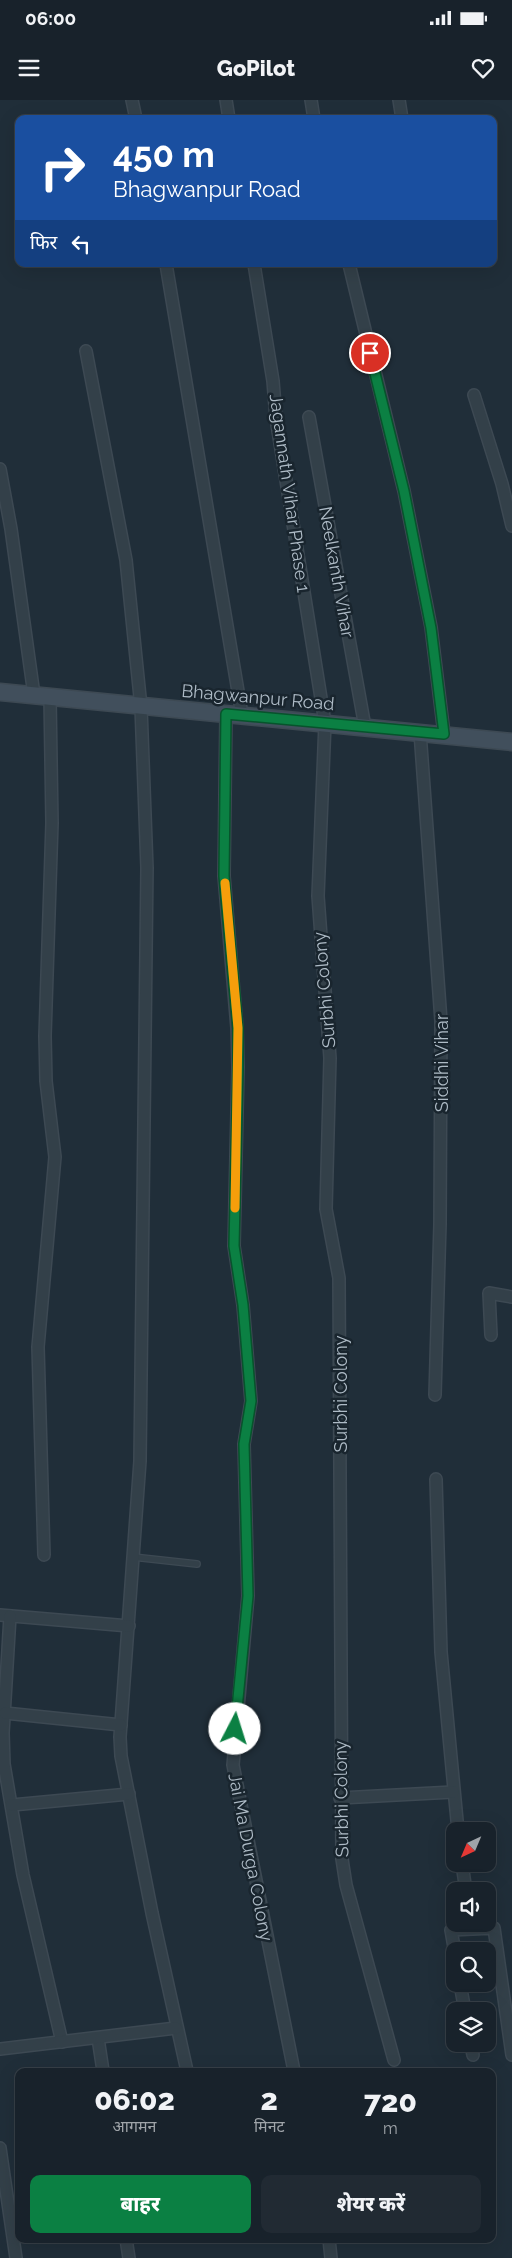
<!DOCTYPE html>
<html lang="hi">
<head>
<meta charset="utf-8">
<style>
	:root { --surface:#18222b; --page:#212a33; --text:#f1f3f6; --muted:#9fa4a9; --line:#363f47; --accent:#0b8043 }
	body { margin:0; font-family:Raleway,"Noto Sans Devanagari",sans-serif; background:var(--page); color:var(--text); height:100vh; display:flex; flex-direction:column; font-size:19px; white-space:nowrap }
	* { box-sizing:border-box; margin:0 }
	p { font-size:16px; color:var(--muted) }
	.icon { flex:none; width:28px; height:28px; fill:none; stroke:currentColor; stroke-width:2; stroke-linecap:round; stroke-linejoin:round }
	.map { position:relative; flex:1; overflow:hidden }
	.drawer { position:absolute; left:15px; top:1968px; width:481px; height:175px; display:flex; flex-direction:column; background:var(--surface); border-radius:10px; box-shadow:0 5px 20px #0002,0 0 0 1px var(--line) }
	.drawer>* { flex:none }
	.hud { position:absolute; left:15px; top:15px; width:482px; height:152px; border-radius:10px; box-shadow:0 5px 20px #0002,0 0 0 1px var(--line); background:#1a4fa0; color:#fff; overflow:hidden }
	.needle { width:32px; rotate:224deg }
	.tools { position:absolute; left:446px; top:1722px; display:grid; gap:10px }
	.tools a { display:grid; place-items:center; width:50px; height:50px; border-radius:10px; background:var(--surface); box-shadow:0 5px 20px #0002,0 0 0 1px var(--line); font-size:25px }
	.pin { position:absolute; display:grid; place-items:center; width:42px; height:42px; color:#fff; margin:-21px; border:2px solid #fff; border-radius:50%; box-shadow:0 1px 5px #0007 }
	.me { position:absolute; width:55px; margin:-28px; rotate:5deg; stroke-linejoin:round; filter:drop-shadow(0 0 4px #0008) }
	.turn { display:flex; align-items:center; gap:18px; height:105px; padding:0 15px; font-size:22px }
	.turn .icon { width:65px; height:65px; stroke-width:2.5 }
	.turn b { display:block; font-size:35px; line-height:42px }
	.then { display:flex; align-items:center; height:48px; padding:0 15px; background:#0003; gap:10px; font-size:19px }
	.eta { display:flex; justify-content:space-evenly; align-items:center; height:85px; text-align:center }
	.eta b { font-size:30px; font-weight:800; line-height:35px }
	.primary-button { display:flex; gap:10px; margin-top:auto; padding:10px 15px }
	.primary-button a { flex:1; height:58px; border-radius:10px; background:var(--accent); color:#fff; font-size:20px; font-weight:800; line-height:58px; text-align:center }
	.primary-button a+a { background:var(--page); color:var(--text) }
	.status { display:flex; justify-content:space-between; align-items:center; height:35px; padding:0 25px; background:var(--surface); direction:ltr }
	.status svg { height:14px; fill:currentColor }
	header { display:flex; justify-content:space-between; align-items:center; height:65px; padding:0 15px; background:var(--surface); font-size:22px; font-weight:800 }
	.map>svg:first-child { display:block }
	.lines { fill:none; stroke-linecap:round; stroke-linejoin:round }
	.lane-casing { stroke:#3d4953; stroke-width:8 }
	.street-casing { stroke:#3d4953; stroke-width:14 }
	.secondary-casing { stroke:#3d4953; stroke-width:19 }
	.lane { stroke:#334049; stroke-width:5.5 }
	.street { stroke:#334049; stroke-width:11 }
	.secondary { stroke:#414f5c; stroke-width:16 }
	.route-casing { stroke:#07532c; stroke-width:12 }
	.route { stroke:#0b8043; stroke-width:9 }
	.slow { stroke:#f59e0b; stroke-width:9 }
	.labels { text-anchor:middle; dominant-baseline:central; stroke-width:5; stroke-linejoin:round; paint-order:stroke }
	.street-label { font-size:18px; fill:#aebbc6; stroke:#19252e }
</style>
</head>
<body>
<div class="status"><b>06:00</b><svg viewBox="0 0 49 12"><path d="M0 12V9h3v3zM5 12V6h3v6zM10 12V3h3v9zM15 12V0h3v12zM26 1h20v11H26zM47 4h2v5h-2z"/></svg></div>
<header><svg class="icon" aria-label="menu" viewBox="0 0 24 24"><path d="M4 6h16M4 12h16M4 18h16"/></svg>GoPilot<svg class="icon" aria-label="heart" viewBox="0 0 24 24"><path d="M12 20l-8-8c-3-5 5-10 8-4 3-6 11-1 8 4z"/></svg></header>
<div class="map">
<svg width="512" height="2158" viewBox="0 0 512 2158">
	<rect width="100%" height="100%" fill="#202e39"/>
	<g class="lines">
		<g class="lane-casing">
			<path id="lane" d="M133,1457L197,1464"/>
		</g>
		<g class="street-casing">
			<g id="street">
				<path d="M132,0L136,19"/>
				<path d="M226,0L229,19"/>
				<path d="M311,0L314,19"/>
				<path d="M399,0L402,19"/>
				<path d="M166,164L242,615"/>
				<path d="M254,164L273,281L276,318L325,623L318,796L330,958L326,1109L339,1178L342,1759L346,1785L394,1960"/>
				<path d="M349,164L404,391L431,527L444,634"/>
				<path d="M86,251L126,460L141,607L147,768L140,1361L120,1637L121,1656L152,1813L187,1971"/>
				<path d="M474,295L502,384L512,426"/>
				<path d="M309,317L365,627"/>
				<path d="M0,369L11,429L34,595"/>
				<path d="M226,614L224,776L237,928L238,967L234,1146L243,1205L251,1301L244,1344L248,1496L233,1665L294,1971"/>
				<path d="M420,632L441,921L440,1124L435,1295"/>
				<path d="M491,1235L489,1193L512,1197"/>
				<path d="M436,1379L441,1552L458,1731"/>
				<path d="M44,1455L38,1247L55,1057L46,981L45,936L52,723L50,597"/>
				<path d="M0,1515L129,1526"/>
				<path d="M10,1516L3,1633L4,1664L23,1775L62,1942"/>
				<path d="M5,1613L121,1625"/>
				<path d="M340,1698L453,1692"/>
				<path d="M12,1705L129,1694"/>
				<path d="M462,1764L466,1791"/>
				<path d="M455,1853L451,1830L494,1828L512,1955"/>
				<path d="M460,1884L465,1911"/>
				<path d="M98,1938L103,1971"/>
				<path d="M471,1944L473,1955"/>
				<path d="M0,1949L176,1928"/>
				<path d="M0,2048L16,2158"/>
				<path d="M126,2139L129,2158"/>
				<path d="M329,2139L331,2158"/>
			</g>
		</g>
		<g class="secondary-casing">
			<path id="secondary" d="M0,592L512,642"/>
		</g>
		<use href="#lane" class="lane"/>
		<use href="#street" class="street"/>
		<use href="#secondary" class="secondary"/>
	</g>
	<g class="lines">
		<g class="route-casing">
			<path id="route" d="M235,1629L248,1496L244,1344L251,1301L243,1205L234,1146L238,968V928L224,776L226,614L444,634L431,528L404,391L370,253"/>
		</g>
		<use href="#route" class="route"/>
		<path class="slow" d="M225,783L238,928L235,1108"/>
	</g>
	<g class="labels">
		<g class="street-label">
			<text transform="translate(290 393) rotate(82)">Jagannath Vihar Phase 1</text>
			<text transform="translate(337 472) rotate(80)">Neelkanth Vihar</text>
			<text transform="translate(258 597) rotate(5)">Bhagwanpur Road</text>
			<text transform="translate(324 890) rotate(-95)">Surbhi Colony</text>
			<text transform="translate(441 963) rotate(-90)">Siddhi Vihar</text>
			<text transform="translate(340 1294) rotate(-90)">Surbhi Colony</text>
			<text transform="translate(341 1699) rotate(-91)">Surbhi Colony</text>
			<text transform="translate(251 1757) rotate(79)">Jai Ma Durga Colony</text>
		</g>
	</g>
</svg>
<div class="tools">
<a><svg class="needle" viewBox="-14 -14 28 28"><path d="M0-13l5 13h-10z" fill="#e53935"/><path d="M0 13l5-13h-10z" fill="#9fa4a9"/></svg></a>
<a><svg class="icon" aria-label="sound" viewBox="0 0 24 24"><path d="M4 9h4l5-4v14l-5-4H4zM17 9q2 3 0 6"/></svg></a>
<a><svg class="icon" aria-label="search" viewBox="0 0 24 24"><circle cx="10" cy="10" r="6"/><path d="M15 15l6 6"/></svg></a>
<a><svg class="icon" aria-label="layers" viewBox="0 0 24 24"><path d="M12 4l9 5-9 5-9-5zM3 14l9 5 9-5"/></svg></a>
</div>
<div class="pin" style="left:370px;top:253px;background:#d93025"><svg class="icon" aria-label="arrive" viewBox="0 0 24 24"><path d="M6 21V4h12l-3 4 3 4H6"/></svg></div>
<svg class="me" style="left:235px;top:1629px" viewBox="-20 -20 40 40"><circle r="19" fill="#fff"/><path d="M0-13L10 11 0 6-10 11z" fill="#0b8043"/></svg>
<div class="hud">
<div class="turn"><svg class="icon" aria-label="right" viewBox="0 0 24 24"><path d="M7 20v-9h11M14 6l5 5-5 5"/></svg><div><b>450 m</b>Bhagwanpur Road</div></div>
<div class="then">फिर<svg class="icon" aria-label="left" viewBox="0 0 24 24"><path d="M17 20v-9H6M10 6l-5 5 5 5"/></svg></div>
</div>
<section class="drawer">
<div class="eta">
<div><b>06:02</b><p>आगमन</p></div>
<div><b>2</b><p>मिनट</p></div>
<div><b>720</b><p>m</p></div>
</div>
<div class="primary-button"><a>बाहर</a><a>शेयर करें</a></div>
</section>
</div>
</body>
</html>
